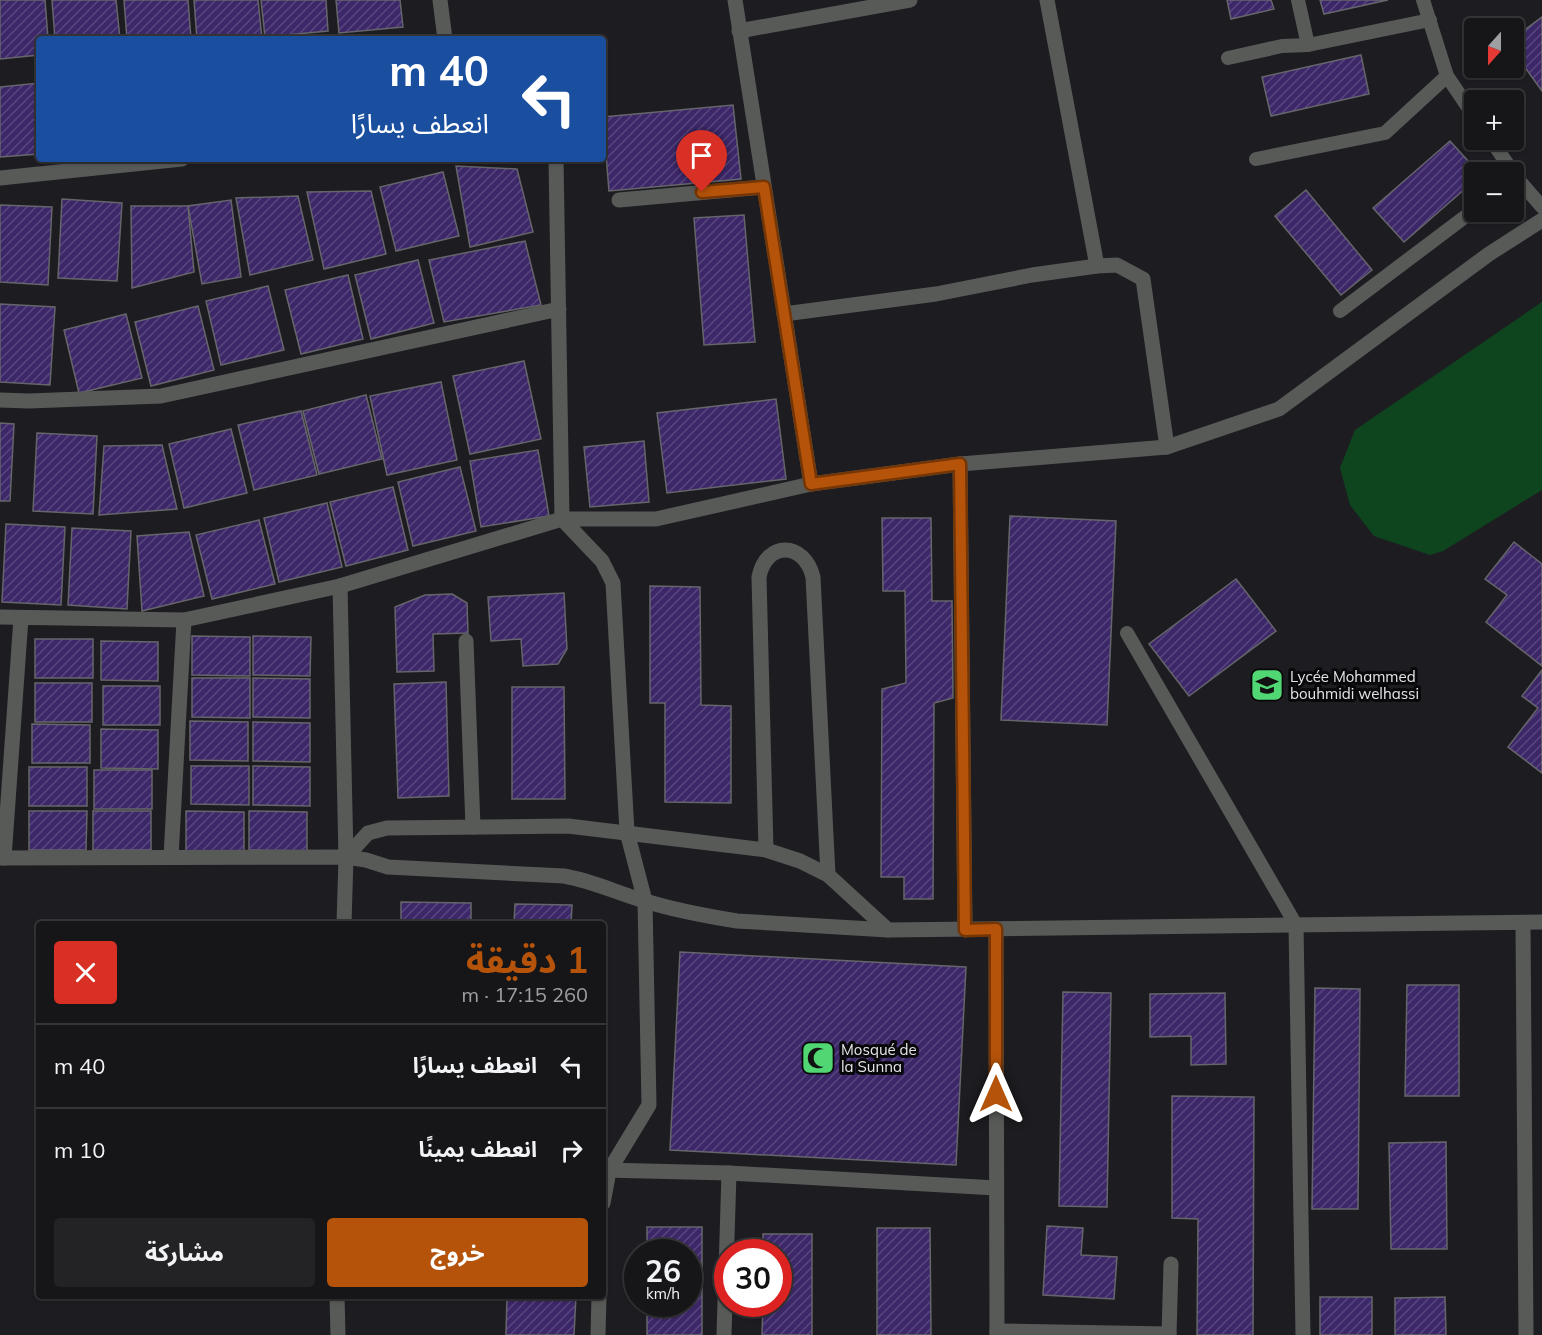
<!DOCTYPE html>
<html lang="ar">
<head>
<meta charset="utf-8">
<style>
	:root { --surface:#161619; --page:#232326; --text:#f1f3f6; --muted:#9e9fa2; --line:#353538; --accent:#b45309 }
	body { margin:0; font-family:Mulish,"Noto Sans Arabic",sans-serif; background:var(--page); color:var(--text); direction:rtl; height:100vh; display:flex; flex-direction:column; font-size:22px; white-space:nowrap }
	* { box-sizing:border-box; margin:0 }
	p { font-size:20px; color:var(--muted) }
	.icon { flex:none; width:33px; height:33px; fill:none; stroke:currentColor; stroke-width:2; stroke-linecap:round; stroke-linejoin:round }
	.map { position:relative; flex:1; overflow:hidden; direction:ltr }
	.sheet { position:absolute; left:36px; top:921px; width:570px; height:378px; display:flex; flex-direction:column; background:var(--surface); border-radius:6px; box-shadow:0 2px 4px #0004,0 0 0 2px var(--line); direction:rtl }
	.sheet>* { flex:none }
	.top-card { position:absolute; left:36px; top:36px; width:570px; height:126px; border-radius:6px; box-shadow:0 2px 4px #0004,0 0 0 2px var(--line); direction:rtl; background:#1a4fa0; color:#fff; overflow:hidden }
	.needle { width:39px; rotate:201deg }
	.tools { position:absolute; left:1464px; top:18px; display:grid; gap:12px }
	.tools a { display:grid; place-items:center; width:60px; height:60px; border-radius:6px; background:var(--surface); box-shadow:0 2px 4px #0004,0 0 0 2px var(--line); font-size:30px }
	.speed { position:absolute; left:624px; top:1239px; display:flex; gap:12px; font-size:30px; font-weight:700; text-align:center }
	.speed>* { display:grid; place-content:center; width:78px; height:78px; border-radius:50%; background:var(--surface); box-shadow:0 2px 4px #0004,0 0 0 2px var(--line); line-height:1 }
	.speed small { font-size:15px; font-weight:400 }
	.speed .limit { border:9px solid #d22; background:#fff; color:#111 }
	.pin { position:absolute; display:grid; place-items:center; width:51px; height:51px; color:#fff; margin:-62px -26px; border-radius:50% 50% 50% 0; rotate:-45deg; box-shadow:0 0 6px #0007 }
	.pin .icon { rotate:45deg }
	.me { position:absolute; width:66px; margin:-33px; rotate:0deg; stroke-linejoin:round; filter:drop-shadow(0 0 4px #0008) }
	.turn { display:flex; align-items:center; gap:21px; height:126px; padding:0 18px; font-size:27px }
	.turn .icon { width:78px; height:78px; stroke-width:2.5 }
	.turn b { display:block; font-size:42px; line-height:51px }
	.round { display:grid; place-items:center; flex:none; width:63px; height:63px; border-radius:6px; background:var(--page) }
	.headline { display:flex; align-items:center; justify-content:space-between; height:102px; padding:0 18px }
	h1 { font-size:36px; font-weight:700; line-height:45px; color:var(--accent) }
	.cta { display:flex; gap:12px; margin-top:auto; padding:12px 18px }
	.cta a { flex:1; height:69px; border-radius:6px; background:var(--accent); color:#fff; font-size:24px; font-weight:700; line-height:69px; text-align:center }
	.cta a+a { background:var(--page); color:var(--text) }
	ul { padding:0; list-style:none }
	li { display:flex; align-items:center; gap:18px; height:84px; padding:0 18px; border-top:2px solid var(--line) }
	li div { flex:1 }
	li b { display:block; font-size:22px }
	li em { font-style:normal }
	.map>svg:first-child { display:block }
	.park { fill:#0e451e }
	.building { fill:url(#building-hatch); stroke:#66656b; stroke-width:1.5 }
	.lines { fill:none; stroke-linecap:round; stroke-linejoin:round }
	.lane { stroke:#585a58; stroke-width:14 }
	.street { stroke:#585a58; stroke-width:15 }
	.route-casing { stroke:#753606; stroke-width:15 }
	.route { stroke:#b45309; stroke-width:10 }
	.labels { text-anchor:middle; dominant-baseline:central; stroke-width:6; stroke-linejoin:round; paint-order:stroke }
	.poi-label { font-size:15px; fill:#e5e4e8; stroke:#080709; text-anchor:start }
</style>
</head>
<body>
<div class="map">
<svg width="1542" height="1335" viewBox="0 0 1542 1335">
	<defs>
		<pattern id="building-hatch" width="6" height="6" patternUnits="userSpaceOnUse" patternTransform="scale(1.5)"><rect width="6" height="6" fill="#3c2768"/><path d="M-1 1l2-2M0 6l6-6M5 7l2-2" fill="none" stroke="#58467e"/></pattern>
	</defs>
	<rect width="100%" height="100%" fill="#1d1d21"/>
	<path class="park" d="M1542,302V490L1443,551L1430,555L1374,536L1350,505L1340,468L1355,430Z"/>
	<g class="building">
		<path d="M0,0H45L48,39H39V55L0,59Z"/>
		<path d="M52,0H116L120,39H55Z"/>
		<path d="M124,0H188L191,39H127Z"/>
		<path d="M194,0H258L262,39H197Z"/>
		<path d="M261,0H326L328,31L265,37Z"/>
		<path d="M336,0H400L403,27L339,33Z"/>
		<path d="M1227,0H1271L1274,9L1231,19Z"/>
		<path d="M1320,0H1388L1324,14Z"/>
		<path d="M1542,17V91L1514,52V38Z"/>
		<path d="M1361,55L1369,94L1271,116L1262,77Z"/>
		<path d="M39,83V154L0,157V87Z"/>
		<path d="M733,105L741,179L609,191L603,117Z"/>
		<path d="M1450,141L1478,172H1474V181L1404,242L1373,208Z"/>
		<path d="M456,166L517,169L533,232L470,247Z"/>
		<path d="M443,172L459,236L396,251L380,187Z"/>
		<path d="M1306,190L1372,270L1341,295L1275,216Z"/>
		<path d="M371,191L386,254L324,269L307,192Z"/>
		<path d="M298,196L313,260L250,275L236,198Z"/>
		<path d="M62,199L122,203L117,281L58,278Z"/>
		<path d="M231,200L241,277L202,284L188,206Z"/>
		<path d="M0,205L52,207L48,285L0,282Z"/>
		<path d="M131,206H188L194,272L132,288Z"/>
		<path d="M744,215L755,342L704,345L694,218Z"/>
		<path d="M525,241L541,305L444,322L429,260Z"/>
		<path d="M418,260L434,323L371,339L355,275Z"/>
		<path d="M348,275L363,339L301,354L285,290Z"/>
		<path d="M268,286L284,350L221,365L206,301Z"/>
		<path d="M0,304L55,307L50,385L0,382Z"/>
		<path d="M198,306L214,370L151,386L135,322Z"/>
		<path d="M126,314L142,378L79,393L64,330Z"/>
		<path d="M524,361L541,439L470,454L453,376Z"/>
		<path d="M441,382L457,460L387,475L370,396Z"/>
		<path d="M366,395L382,459L319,474L303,411Z"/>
		<path d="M776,399L786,479L667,493L657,413Z"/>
		<path d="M301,411L317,475L254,490L238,425Z"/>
		<path d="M0,423L14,424L10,501H0Z"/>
		<path d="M231,429L247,493L184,508L169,444Z"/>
		<path d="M37,433L97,436L93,514L33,511Z"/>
		<path d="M644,441L649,502L590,507L584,447Z"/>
		<path d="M162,445L177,509L99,515L104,446Z"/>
		<path d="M538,450L549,516L481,527L470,461Z"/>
		<path d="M460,467L476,531L413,546L398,482Z"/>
		<path d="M393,487L408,550L346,566L330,502Z"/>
		<path d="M327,503L342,567L279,582L264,518Z"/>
		<path d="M1010,516L1116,521L1107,725L1001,720Z"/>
		<path d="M882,518H931L932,601H952L953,698L934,703L933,899H904V877H881L882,689L906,683L905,591H883Z"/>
		<path d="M259,520L275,584L212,599L196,535Z"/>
		<path d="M6,524L65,527L61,605L2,602Z"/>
		<path d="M72,528L131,531L127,609L68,605Z"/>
		<path d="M189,532L204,596L142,611L137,536Z"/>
		<path d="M1514,542L1542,564V666L1486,622L1507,595L1485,579Z"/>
		<path d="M1236,579L1276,631L1189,696L1149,644Z"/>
		<path d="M650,586L700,587L701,705L731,706V803L665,802V703H650Z"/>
		<path d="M564,593L567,649L558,664L523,666L521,639L491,641L488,597Z"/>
		<path d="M452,594L467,603L468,633L433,634L434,671L397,672L395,607L425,595Z"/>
		<path d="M192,636L250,637V676L192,675Z"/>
		<path d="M253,636L311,637L310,676L253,675Z"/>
		<rect x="35" y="639" width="58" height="39"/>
		<path d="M101,641L158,642V681L101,680Z"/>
		<path d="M1542,670V773L1508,747L1538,708L1522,696Z"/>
		<path d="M192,678H250V718L192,717Z"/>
		<path d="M253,678L310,679V718L253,717Z"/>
		<path d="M446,682L449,796L398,798L394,684Z"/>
		<rect x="35" y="683" width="57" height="39"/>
		<rect x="103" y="686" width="57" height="39"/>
		<path d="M512,687H564L565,799H512Z"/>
		<path d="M190,721L248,722V761L190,760Z"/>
		<path d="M253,722L310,723V762L253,761Z"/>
		<path d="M32,724L90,725V763H32Z"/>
		<path d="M101,729L158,730V769L101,768Z"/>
		<path d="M191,766H249V805L191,804Z"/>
		<path d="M253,766L310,767V806L253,805Z"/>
		<rect x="29" y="767" width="58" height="39"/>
		<rect x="94" y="770" width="58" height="39"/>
		<path d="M29,811H87L86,850H29Z"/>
		<rect x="93" y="811" width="58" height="39"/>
		<path d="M186,811L244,812V851H186Z"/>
		<path d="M249,811L307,812V851L249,850Z"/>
		<path d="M401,902L471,903V924H401Z"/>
		<path d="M515,904L572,905L571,924H514Z"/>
		<path d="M680,952L966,967L956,1165L670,1150Z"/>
		<path d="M1407,985H1459V1096H1405Z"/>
		<path d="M1315,988L1360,989L1358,1209H1312Z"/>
		<path d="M1063,992L1111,993L1107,1207L1059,1206Z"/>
		<path d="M1225,993L1226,1064L1191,1065V1036L1150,1037V994Z"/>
		<path d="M1172,1096L1254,1097L1253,1335H1197L1198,1219L1172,1218Z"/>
		<path d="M1446,1142L1447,1249H1391L1389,1143Z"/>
		<path d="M1047,1226L1083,1228L1081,1255L1117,1257L1114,1299L1043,1295Z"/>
		<path d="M647,1227H702V1335H647V1304H688V1252H647Z"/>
		<path d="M877,1228H930L931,1335H877Z"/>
		<path d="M763,1234H812V1335H762L763,1304H778V1252H763Z"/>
		<path d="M507,1296H576L574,1335H506Z"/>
		<rect x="1320" y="1297" width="52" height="38"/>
		<path d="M1445,1297L1446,1335H1395V1298Z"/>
	</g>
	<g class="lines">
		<g class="lane">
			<path d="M1423,0L1447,76"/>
			<path d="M1308,45L1430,20"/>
			<path d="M1228,58L1282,46L1308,45L1298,0"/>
			<path d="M1491,140L1517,178L1542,207"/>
			<path d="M1256,159L1385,133L1447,76L1474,116"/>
			<path d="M1340,311L1474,210"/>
			<path d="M1127,633L1296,925"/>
		</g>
		<g class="street">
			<path d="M440,0L445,39"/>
			<path d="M735,0L811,484"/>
			<path d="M1047,0L1097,266"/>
			<path d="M739,31L910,0"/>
			<path d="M556,159L562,519L602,561L613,583L627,832L645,901L649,1105L609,1171L603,1203"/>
			<path d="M0,178L182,159"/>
			<path d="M619,200L764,187"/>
			<path d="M784,314L936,294L1032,275L1097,266L1117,265L1143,279L1167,447"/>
			<path d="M0,400L29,401L161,396L559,309"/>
			<path d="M960,464L965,930"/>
			<path d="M340,586L346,857L344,924"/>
			<path d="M0,617L184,620L340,586L562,519H656L811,484L960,464L1167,447L1279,409L1489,254L1542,220"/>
			<path d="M466,641L473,827"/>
			<path d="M766,850L759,577C766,541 804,541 813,577L828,875"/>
			<path d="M171,857L184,620"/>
			<path d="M346,857L368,833L387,828L568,826L766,850L800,861L828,875L888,930"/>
			<path d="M0,858L346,857L366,860L388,867L564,876C593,881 617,893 645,901C674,910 706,916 737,921L888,930L1542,922"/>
			<path d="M4,858L21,618"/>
			<path d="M1523,923L1526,1335"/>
			<path d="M1296,925L1303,1335"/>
			<path d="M996,929L997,1335"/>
			<path d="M603,1170L729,1173L996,1188"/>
			<path d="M337,1296L338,1335"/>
			<path d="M997,1331L1169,1334"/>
			<path d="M598,1335L599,1296"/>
			<path d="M724,1335L729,1173"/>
			<path d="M1169,1335L1171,1264"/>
		</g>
	</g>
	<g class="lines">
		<g class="route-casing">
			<path id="route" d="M702,192L764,187L811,484L960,464L965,930L996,929V1094"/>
		</g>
		<use href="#route" class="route"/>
	</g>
	<defs>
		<g id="school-square" transform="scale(1.725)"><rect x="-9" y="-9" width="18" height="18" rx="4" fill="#51d674" stroke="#080709"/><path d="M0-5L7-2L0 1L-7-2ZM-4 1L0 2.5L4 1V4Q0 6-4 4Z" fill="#111"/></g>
		<g id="mosque-square" transform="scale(1.725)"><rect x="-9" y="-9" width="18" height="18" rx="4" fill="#51d674" stroke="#080709"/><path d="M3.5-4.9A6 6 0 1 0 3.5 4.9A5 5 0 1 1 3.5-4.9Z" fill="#111"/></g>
	</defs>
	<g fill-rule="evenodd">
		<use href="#school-square" x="1267" y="685"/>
		<use href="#mosque-square" x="818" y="1058"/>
	</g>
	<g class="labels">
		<g class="poi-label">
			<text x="1290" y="676">Lycée Mohammed<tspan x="1290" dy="17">bouhmidi welhassi</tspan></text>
			<text x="841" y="1049">Mosqué de<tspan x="841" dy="17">la Sunna</tspan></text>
		</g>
	</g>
</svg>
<div class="tools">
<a><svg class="needle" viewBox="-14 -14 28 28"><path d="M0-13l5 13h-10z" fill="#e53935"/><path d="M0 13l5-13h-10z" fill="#9e9fa2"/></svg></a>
<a>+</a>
<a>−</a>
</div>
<div class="speed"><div>26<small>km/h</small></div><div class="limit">30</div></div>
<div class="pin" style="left:702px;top:192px;background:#d93025"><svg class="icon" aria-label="arrive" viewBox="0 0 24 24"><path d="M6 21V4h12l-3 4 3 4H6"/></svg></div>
<svg class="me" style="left:996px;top:1094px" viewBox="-20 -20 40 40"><path d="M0-17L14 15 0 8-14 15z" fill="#b45309" stroke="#fff" stroke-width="4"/></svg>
<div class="top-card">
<div class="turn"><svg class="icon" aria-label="left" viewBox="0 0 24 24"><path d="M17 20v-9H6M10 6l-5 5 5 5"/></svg><div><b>40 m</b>انعطف يسارًا</div></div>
</div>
<section class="sheet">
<div class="headline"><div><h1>1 دقيقة</h1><p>260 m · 17:15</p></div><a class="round" style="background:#d93025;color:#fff"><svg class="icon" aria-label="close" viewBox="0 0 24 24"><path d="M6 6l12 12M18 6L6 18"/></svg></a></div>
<ul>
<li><svg class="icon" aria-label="left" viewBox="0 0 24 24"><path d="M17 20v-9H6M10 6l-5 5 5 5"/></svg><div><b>انعطف يسارًا</b></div><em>40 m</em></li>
<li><svg class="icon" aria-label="right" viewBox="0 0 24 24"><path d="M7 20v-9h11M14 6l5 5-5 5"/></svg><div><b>انعطف يمينًا</b></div><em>10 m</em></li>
</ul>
<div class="cta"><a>خروج</a><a>مشاركة</a></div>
</section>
</div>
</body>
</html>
